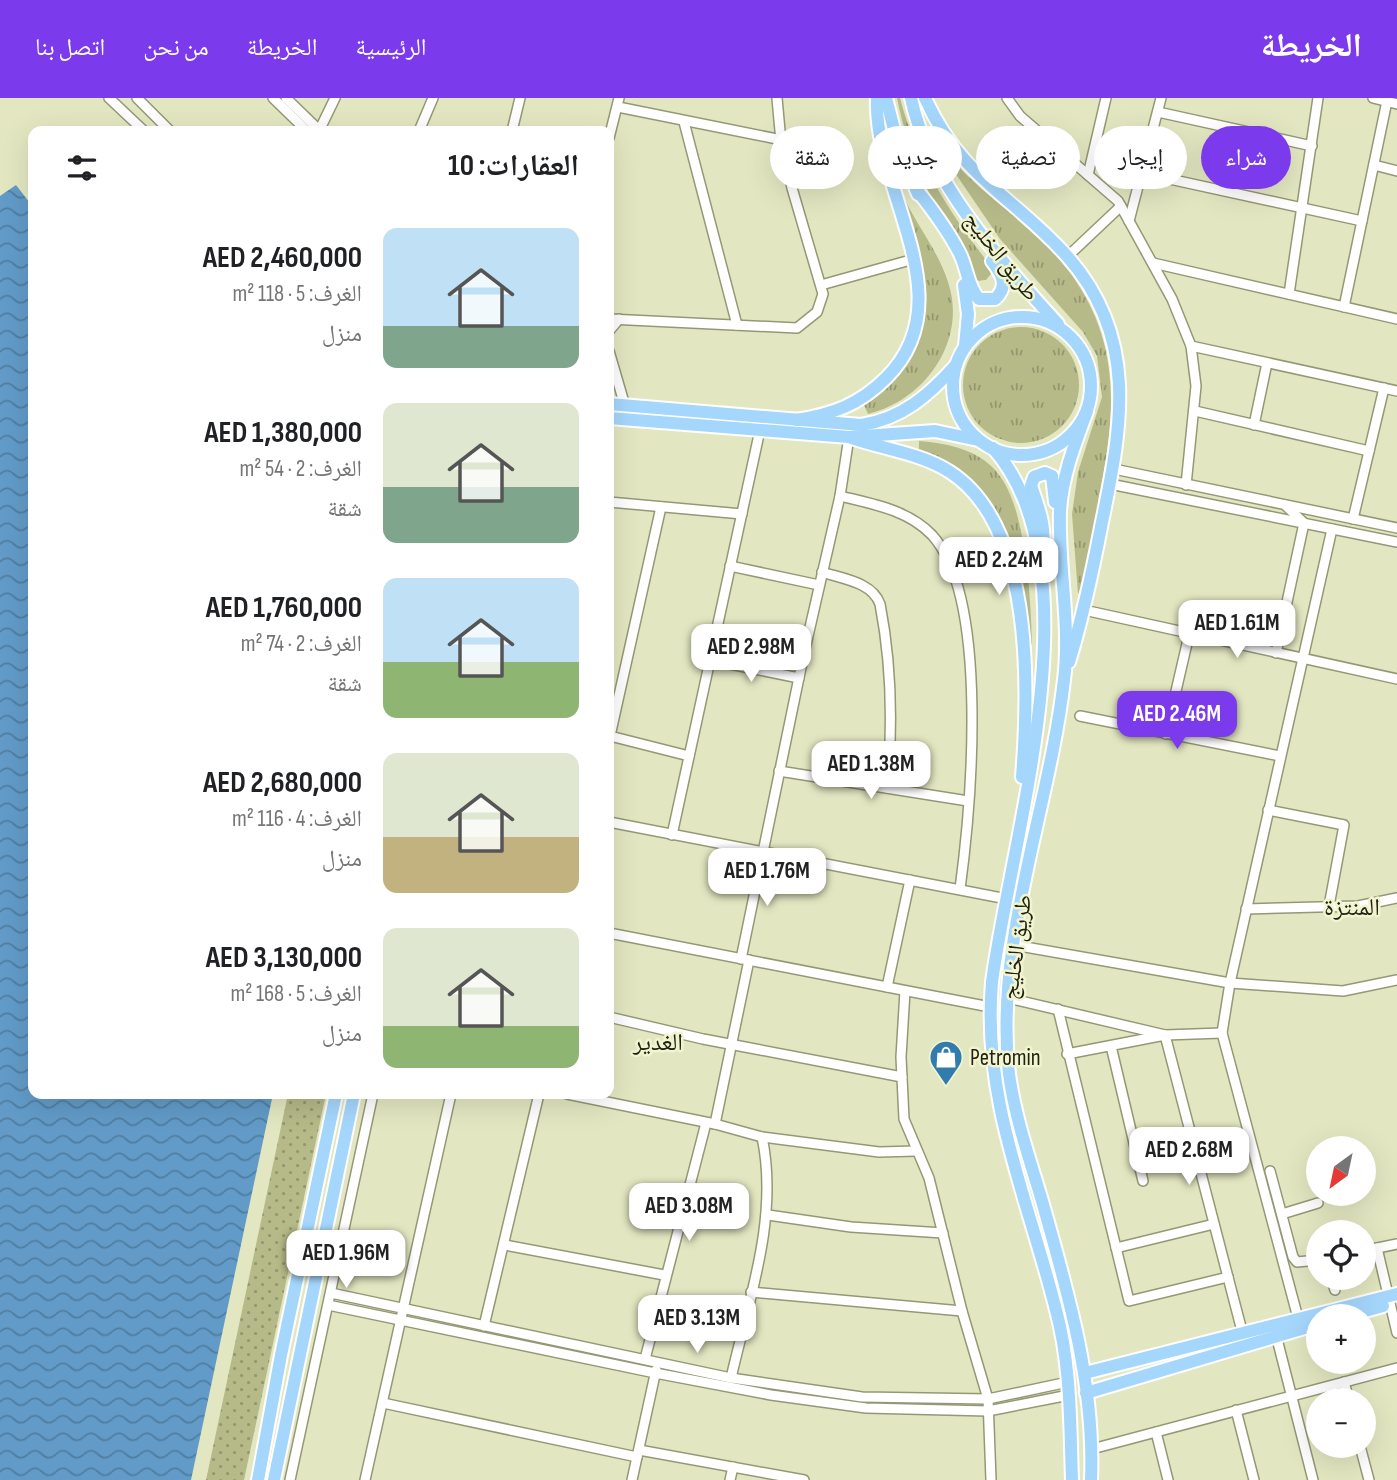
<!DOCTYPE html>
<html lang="ar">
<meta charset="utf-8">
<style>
:root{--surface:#fff;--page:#f2f2f2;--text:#202124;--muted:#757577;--accent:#7c3aed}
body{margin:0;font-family:"Sofia Sans Condensed","Noto Naskh Arabic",sans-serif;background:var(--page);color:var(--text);direction:rtl;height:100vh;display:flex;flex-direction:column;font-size:26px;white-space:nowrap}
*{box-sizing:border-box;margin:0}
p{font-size:23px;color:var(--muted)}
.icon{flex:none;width:38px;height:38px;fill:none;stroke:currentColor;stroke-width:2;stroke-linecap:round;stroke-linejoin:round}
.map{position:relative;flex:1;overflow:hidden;direction:ltr}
.sheet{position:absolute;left:28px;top:28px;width:586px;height:973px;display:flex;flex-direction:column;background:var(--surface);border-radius:14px;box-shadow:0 7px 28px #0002;direction:rtl}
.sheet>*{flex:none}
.guide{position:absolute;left:635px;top:28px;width:656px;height:63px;direction:rtl;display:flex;gap:14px}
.needle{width:46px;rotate:213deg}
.fabs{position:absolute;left:1306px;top:1038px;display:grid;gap:14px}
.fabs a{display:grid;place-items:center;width:70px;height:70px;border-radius:50%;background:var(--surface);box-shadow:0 7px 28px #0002;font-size:35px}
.price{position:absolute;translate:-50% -60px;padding:0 16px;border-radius:14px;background:#fff;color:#222;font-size:23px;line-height:46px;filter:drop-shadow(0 2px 4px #0008)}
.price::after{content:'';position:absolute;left:50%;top:42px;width:21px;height:16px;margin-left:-10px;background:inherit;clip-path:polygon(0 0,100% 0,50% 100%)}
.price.active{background:var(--accent);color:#fff}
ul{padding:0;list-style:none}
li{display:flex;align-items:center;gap:21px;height:175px;padding:0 35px}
li span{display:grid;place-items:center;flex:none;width:196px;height:140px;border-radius:14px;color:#555}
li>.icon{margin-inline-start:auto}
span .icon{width:84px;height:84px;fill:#fffc;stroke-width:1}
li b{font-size:30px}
h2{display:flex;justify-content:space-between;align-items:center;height:84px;padding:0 35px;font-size:30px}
.pill{padding:0 24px;border-radius:32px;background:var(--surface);box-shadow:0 7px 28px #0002;font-size:24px;line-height:63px}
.pill.active{background:var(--accent);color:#fff}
header{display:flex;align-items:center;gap:42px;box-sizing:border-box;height:98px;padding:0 35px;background:var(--accent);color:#fff}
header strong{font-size:33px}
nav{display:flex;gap:38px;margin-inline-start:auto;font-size:24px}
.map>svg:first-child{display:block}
</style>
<header>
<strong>الخريطة</strong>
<nav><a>الرئيسية</a><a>الخريطة</a><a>من نحن</a><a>اتصل بنا</a></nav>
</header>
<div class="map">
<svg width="1397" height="1382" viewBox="0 0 1397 1382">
<defs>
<pattern id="grass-tufts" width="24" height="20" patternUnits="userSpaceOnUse" patternTransform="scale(1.75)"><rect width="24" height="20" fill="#b6b988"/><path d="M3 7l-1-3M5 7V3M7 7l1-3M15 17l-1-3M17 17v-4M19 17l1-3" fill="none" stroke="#94966e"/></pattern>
<pattern id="park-dots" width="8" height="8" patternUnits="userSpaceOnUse" patternTransform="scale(1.75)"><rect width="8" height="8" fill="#b6b988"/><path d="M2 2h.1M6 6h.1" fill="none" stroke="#94966e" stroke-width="1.8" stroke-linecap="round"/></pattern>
<pattern id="water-waves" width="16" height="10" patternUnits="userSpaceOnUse" patternTransform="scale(1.75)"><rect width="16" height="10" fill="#629bc8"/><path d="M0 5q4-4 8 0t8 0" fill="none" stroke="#507ea1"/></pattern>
</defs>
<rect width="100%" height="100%" fill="#e3e7c1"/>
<g fill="url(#grass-tufts)">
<path d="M897,0H900C917,66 952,119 994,172L986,182L974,183C943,123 910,67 897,0Z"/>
<path d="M952,61C977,91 1010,112 1038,139C1119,216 1121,296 1099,398C1096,416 1086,485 1078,496L1072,416L1078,374L1102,299L1097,258L1083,234L1000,141L949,66L948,63Z"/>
<path d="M901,93C914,124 938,152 948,184C968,243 924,303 868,316L864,307C903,283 927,233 924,187C922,156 907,124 898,94Z"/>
<circle cx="1021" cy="287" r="58"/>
<path d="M919,343C991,349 1011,376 1023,444C1029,478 1031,512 1032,546L1028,547C1012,474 1006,374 919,352Z"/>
</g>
<polygon fill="url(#park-dots)" points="288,996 326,996 244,1382 206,1382"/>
<polygon fill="url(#water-waves)" points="16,87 33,109 33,996 273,996 191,1382 0,1382 0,98"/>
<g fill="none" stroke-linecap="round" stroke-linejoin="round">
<defs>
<g id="minor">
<polyline points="109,0 144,33"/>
<polyline points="137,0 170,33"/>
<polyline points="273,0 307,33"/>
<polyline points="286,0 320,33"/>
<polyline points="1007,0 1020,18 1118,103 1172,201 1191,248 1196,288 1186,387"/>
<polyline points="1373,0 1397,6"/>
<polyline points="618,9 782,42"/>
<polyline points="1158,14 1312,48"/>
<polyline points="684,24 737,227"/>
<polyline points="319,33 335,0"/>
<polyline points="419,33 433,0"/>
<polyline points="512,33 520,0"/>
<polyline points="609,40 619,0"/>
<polyline points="1374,67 1397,73"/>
<polyline points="1142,75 1362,123"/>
<polyline points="1088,77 1106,0"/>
<polyline points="1129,123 1161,0"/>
<polyline points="1068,158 1121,108"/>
<polyline points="1153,165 1397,221"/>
<polyline points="821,187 914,161"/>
<polyline points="1289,196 1318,0"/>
<polyline points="1344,209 1387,3"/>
<polyline points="609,221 797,230 817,214 823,196 792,90 780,33 777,0"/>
<polyline points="609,233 619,221"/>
<polyline points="1191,248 1397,293"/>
<polyline points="609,253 625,308"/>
<polyline points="1195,313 1369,353"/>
<polyline points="1254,327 1267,265"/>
<polyline points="1114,371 1397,430"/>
<polyline points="1110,386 1397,444"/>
<path d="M840,398C873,406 908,412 932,437C990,501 971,709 960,791"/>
<polyline points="609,404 742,416"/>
<polyline points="661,409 610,638 689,658"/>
<polyline points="1353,421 1384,290"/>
<polyline points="730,468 819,487"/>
<path d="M822,474C843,481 872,484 880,506C892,568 893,627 887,690"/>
<polyline points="1084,512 1397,581"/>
<polyline points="1276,555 1304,425 1285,407"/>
<polyline points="710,562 799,580"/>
<polyline points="1080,618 1280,658"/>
<polyline points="1166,636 1189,537"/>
<polyline points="779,673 968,703"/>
<polyline points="1268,712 1344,727 1329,808"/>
<polyline points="609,724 1007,801"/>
<polyline points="672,737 760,332"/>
<polyline points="1246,811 1358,808 1397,800"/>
<polyline points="609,835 990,909"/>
<polyline points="1014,847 1230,885 1343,893 1397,882"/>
<polyline points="741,861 803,560 840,398 849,339"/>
<polyline points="887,889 910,782"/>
<polyline points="905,893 901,959 904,1021 929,1080 962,1213 988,1301 991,1382"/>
<polyline points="1008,900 1165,937 1222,935"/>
<polyline points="1058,911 1129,1203 1228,1179"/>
<polyline points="609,919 703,941 902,979"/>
<polyline points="1111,948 1143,1083"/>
<polyline points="1067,956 1165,937 1242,1233"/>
<polyline points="567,996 715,1026 762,1039 879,1054 916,1053"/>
<polyline points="715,1026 749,862"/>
<polyline points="1270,1073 1293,1159 1297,1164 1318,1162"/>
<polyline points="1282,1116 1318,1105"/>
<polyline points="768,1117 851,1129 943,1135"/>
<polyline points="505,1147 664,1177"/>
<polyline points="1116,1150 1214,1126"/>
<polyline points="1377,1150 1397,1235"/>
<polyline points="1363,1153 1397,1146"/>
<polyline points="1331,1180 1335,1192"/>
<polyline points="751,1194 962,1213"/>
<polyline points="331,1195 731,1280 862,1299 988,1301 1068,1284"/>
<polyline points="328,1207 655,1275 771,1297 866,1310 988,1313 1069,1297"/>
<polyline points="1298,1220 1222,935 1230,885 1332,431"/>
<polyline points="484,1228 539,996"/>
<polyline points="1276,1237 1313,1382"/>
<polyline points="645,1261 706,1025"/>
<path d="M731,1280C749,1201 779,1119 762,1039"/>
<polyline points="1344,1284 1349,1302"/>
<polyline points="383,1305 637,1359"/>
<polyline points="1236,1312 1254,1382"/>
<polyline points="1156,1334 1168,1382"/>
<polyline points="1360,1348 1369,1382"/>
<polyline points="1092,1351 1397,1270"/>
<polyline points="639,1352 804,1382"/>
<polyline points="290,1382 373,996"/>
<polyline points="365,1382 451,996"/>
<polyline points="632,1382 656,1272"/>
<polyline points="730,1382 733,1369"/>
</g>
<g id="major">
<polyline points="886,0 897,43 918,96"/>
<path d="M911,0C928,83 1002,165 1058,226"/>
<path d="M925,0C961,80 1012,97 1066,157C1139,238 1122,328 1102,424C1093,471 1083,518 1069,564"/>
<path d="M916,91C932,111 948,132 960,156C967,170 968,190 979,201H995C1009,188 1002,176 992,163"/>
<polyline points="964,187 968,216 965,248"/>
<circle cx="1022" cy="288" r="69"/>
<path d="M609,306L861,327C902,321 929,297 956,267"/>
<path d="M1087,313C1075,346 1062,378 1060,413C1058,469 1071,526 1064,582C1049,713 994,844 1009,976C1015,1020 1030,1062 1042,1103C1068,1195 1095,1286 1091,1382"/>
<polyline points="609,320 849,339 935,333 978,342"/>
<path d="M796,322C833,316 859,307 886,280C966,201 873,92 877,0"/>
<path d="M849,339C882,351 921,355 950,374C1034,428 1029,592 1022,679"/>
<path d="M993,350C1099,470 1011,740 992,884C982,1002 1028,1100 1056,1212C1071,1267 1070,1325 1072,1382"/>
<path d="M1041,462C1048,435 1040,413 1031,388L1034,379L1045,375L1052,378L1055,404"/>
<polyline points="1347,1218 1383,1208"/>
<polyline points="1085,1275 1397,1196"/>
<polyline points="1086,1295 1318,1226"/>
<polyline points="258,1382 281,1257 336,996"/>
<polyline points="274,1382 354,996"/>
</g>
</defs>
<use href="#minor" stroke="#959875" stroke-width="12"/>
<use href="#major" stroke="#fff" stroke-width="16"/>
<use href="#minor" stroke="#fff" stroke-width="9"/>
<use href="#major" stroke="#a5d7fd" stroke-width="12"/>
</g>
<defs>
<symbol id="shop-pin" viewBox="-11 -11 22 30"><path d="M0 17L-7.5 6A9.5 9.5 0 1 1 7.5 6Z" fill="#317baf" stroke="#f1f4ce"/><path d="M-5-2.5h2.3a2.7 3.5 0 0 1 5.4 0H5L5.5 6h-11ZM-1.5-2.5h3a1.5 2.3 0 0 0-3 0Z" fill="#fff"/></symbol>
</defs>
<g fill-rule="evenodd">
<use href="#shop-pin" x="927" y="940" width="38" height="52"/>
</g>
<g text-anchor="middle" stroke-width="5" stroke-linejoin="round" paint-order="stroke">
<g font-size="23" fill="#212214" stroke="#f1f4ce">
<text transform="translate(1002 158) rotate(52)" y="8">طريق الخليج</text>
<text transform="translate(1016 849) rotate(-82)" y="8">طريق الخليج</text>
</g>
<g font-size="23" fill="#212214" stroke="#f1f4ce" text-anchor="start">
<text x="970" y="967">Petromin</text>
</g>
<g font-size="24" fill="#212214" stroke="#f1f4ce">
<text x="1352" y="817">المنتزة</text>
<text x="658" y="952">الغدير</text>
</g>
</g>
</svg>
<div class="fabs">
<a><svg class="needle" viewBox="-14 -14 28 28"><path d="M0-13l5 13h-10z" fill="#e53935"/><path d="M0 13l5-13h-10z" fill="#757577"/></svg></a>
<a><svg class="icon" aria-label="locate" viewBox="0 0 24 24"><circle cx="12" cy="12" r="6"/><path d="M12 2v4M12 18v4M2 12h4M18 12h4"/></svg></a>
<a>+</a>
<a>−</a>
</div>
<b class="price" style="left:999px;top:499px">AED 2.24M</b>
<b class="price" style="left:1237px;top:562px">AED 1.61M</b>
<b class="price" style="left:751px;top:586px">AED 2.98M</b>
<b class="price active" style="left:1177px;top:653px">AED 2.46M</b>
<b class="price" style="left:871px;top:703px">AED 1.38M</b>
<b class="price" style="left:767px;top:810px">AED 1.76M</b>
<b class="price" style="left:1189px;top:1089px">AED 2.68M</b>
<b class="price" style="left:689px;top:1145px">AED 3.08M</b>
<b class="price" style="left:346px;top:1192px">AED 1.96M</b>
<b class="price" style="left:697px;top:1257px">AED 3.13M</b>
<div class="guide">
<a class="pill active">شراء</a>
<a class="pill">إيجار</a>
<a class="pill">تصفية</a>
<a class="pill">جديد</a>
<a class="pill">شقة</a>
</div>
<section class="sheet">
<h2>العقارات: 10<svg class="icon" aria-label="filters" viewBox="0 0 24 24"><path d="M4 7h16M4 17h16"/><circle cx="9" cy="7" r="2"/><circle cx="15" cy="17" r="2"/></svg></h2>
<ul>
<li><span style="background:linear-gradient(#bfe0f5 70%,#7fa58c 0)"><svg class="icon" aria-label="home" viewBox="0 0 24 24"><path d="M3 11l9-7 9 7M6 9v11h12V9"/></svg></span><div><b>AED 2,460,000</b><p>الغرف: 5 · 118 m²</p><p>منزل</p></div></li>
<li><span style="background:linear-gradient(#dfe7d0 60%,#7fa58c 0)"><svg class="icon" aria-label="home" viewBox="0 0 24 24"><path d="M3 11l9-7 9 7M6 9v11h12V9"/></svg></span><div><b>AED 1,380,000</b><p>الغرف: 2 · 54 m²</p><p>شقة</p></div></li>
<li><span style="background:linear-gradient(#bfe0f5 60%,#8fb573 0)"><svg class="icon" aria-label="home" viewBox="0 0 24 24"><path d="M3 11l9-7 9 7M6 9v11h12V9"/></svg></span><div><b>AED 1,760,000</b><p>الغرف: 2 · 74 m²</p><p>شقة</p></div></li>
<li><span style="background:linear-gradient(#dfe7d0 60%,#c2b280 0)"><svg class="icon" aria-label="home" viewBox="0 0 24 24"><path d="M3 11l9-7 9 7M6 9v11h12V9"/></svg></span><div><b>AED 2,680,000</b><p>الغرف: 4 · 116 m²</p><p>منزل</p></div></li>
<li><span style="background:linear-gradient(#dfe7d0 70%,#8fb573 0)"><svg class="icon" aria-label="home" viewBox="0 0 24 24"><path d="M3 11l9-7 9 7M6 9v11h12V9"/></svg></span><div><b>AED 3,130,000</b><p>الغرف: 5 · 168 m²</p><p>منزل</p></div></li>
</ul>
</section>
</div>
